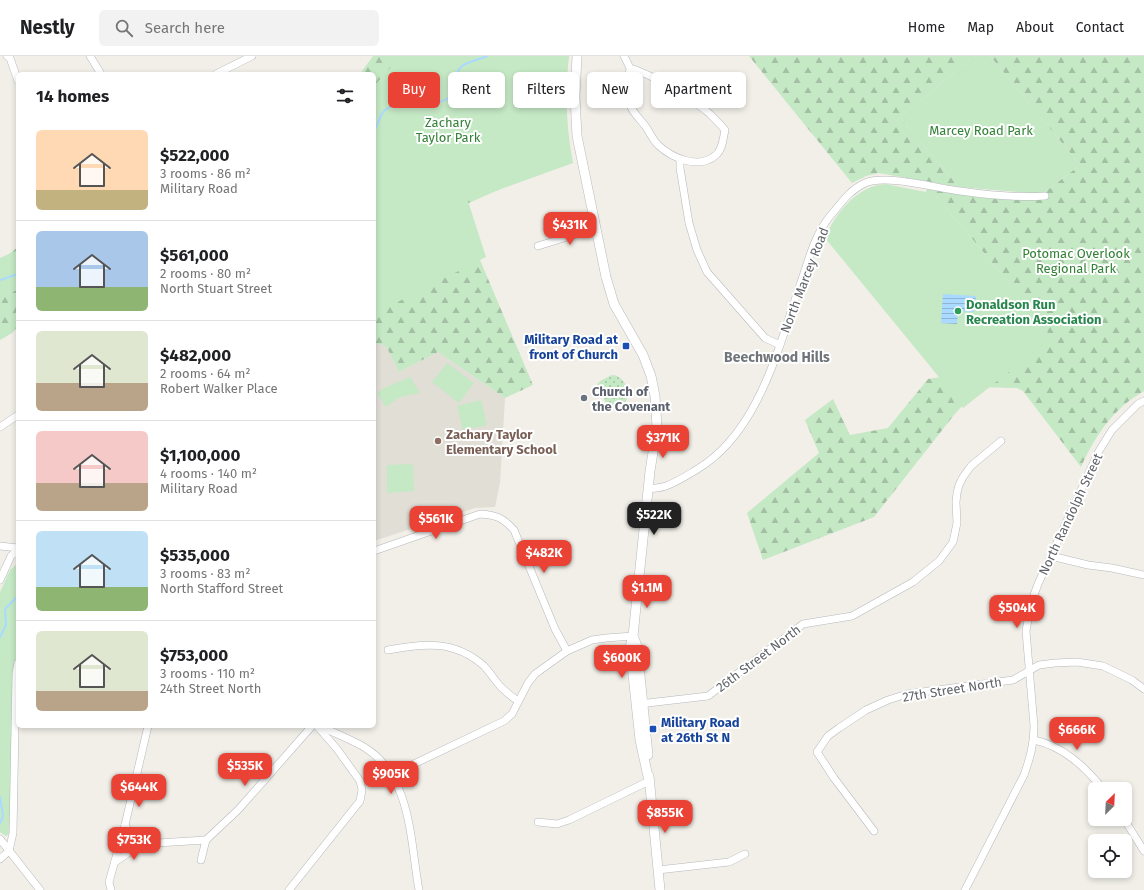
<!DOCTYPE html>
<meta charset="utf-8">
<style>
:root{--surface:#fff;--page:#f2f2f2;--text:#202124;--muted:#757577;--line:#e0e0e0;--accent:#ea4335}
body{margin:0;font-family:"Fira Sans",sans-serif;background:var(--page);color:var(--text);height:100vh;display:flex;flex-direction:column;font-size:15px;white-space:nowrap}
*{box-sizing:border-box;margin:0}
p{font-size:13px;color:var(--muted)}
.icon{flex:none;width:22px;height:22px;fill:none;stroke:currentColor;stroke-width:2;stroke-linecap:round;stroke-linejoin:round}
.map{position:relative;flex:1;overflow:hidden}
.drawer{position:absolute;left:16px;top:16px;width:360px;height:656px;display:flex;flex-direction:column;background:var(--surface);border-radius:6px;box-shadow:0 2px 6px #0003}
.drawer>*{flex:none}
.hud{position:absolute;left:388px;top:16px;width:380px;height:36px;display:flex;gap:8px}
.needle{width:26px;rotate:24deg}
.fabs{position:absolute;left:1088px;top:726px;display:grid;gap:8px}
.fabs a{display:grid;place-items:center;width:44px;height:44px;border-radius:6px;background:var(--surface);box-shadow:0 2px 6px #0003;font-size:20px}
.price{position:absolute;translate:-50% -34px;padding:0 9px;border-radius:8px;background:var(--accent);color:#fff;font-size:13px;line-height:26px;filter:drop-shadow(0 1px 2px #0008)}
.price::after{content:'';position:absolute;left:50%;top:24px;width:12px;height:9px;margin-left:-6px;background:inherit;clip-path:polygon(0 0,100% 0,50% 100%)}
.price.on{background:#222;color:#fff}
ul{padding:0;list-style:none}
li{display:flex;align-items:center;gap:12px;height:100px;padding:0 20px}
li+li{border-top:1px solid var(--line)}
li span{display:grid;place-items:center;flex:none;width:112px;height:80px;border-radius:6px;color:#555}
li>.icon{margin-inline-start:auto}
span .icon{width:48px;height:48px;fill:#fffc;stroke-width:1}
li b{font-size:17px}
h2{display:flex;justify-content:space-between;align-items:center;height:48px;padding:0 20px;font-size:17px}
.chip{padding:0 14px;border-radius:6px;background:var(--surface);box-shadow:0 2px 6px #0003;font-size:14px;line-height:36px}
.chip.on{background:var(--accent);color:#fff}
header{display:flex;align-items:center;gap:24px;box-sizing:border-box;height:56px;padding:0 20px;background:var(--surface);border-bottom:1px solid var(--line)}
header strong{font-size:19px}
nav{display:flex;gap:22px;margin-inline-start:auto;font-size:14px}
.search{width:280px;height:36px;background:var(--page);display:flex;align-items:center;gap:10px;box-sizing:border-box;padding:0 14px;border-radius:6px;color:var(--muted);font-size:15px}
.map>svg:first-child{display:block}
</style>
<header>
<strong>Nestly</strong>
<div class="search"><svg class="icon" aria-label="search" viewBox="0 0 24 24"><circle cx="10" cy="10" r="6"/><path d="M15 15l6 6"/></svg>Search here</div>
<nav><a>Home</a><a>Map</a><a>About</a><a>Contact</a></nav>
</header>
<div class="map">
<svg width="1144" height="834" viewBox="0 0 1144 834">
<defs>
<pattern id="grass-dots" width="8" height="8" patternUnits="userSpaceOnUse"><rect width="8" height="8" fill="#c5e8c5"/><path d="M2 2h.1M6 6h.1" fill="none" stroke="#a3c0a4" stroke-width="1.8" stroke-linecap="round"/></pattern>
<pattern id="forest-firs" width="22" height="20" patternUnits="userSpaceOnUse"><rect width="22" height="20" fill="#c5e8c5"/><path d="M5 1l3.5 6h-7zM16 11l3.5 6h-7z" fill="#a3c0a4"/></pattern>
<pattern id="water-rules" width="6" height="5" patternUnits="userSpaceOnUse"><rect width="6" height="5" fill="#aadaff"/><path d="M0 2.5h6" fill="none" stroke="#8eb4d2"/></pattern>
</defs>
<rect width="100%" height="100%" fill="#f1efe8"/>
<polygon fill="#e1ded6" points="374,287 386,290 399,316 438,296 505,342 500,427 495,451 475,452 374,485"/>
<path fill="url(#grass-dots)" d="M612,319C627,319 635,345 619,351C615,352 611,352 608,349C603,344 601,335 597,329L600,325Z"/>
<g fill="url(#forest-firs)">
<polygon points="373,0 566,0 558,107 458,152 533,329 505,342 438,296 399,316 386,290 374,287 374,18 360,18"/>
<polygon points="749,0 975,0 900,61 959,131 879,117 866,120 852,127"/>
<path d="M990,0H1144V335C1113,353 1096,378 1081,411L1023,335L1017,332L979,331L954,359L874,461L763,504L747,457L819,397L805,364L833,343L850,379L888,372L928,323L953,319L1010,228L931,134L1044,144L1042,138L1080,109Z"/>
<polygon points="18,191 18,270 12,277 0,284 0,205"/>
</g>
<g fill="#c5e8c5">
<path d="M401,0H569C565,37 566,71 573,107L468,145L486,201L374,258V30Z"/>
<polygon points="975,0 990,0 1080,109 1042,138 959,131 900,61"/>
<path d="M885,128L926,136L927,133L931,134L1010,228L1052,282L963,352L943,326L825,182C833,163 848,142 867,133C872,130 879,129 885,128Z"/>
<polygon points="18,194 18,234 0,240 0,202"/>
<polygon points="447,307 474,327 459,347 432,326"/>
<polygon points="410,321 420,337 400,341 386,351 377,337 384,332"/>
<polygon points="481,344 487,369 463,374 457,350"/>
<polygon points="413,408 414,435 387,437 387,409"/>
<polygon points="18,507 18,597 14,608 13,618 10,777 6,780 0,776 0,536 10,514"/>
</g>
<polygon fill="url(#water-rules)" points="943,238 976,240 974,256 958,255 957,268 941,267"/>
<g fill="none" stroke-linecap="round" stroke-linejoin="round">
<g stroke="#aadaff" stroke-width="2">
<path d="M374,74C379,69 379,60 384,55C400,39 433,52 447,43C459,36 452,19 461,11C466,6 481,3 487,0"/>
<polyline points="0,224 18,218"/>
<polyline points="0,581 6,569 5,553 18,540"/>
<polyline points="0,741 3,760 0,767"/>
</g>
<defs>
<g id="street">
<polyline points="7,0 10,2 18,25"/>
<polyline points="90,0 101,18"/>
<path d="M624,0L630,12C651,18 693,43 710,58C715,63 720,68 725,74C723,82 723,93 716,99C699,114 672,102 658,89C653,84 650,77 646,71C641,64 633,57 630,49C624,38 629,24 630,12"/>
<polyline points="216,18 252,0"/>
<polyline points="680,104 680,112 689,167 697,194 707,216 765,282 780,289"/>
<polyline points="538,190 596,172"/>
<polyline points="0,371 18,359"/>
<path d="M648,433C654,432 661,432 666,430C677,426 686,420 696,414C758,378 778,293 800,229C807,209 813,185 825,167C828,162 832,158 836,153C844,143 852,133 865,127C886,118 936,132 960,135C988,139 1017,142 1045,140"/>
<polyline points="0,490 18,492"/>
<path d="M374,495L480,458C497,459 503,462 514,474L555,573L567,595"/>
<polyline points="1051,500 1088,509 1112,512 1144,519"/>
<polyline points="0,524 11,500 18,494"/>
<path d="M388,594C424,587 455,584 484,610C490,616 495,625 501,631C506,636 512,641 518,645"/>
<polyline points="639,648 708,640 803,568 852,560 913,526 939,505 953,486 957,467 956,446 957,437 959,429 963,421 971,410 1001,385"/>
<path d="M320,670C334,677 350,683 364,691C412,720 410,785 419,834"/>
<path d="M1034,684C1063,690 1085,711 1103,733"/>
<polyline points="391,718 399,715 504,665 512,658 528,627 535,618 567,595 592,584 606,582 633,580"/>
<polyline points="1124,763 1144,795"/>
<polyline points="538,766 557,768 569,764 649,725"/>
<polyline points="125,769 131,780 141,788"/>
<polyline points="874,775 834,722 817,696 828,680 839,672 866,654 888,644 907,638 1013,624 1039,609 1055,607 1077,606 1103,610 1132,624 1144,633"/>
<polyline points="0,783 40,834"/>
<polyline points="0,803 9,795 13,777 16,618 18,607"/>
<polyline points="201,804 206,784 238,754 312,670"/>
<polyline points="115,806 141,788 206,784"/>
<polyline points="658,814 729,806 745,798"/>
<polyline points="111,834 109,826 125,769 148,670"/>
<polyline points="289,834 360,745 362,734 360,725 337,693 317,670"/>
<path d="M965,834L1024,719C1030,702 1034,688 1034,670L1026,575L1031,547L1038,528L1099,395L1112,374L1138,348L1144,345"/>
</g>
<g id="secondary">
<polyline points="577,0 575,41 577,80 606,221 614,248 643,299 651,320 655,340 657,371 650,415 633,580 630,591 640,684 649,725"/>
<polyline points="633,580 637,590 648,699"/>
<polyline points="649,720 660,834"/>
</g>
</defs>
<use href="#street" stroke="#b5b8bc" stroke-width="8"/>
<use href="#secondary" stroke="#b6babf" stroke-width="10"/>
<use href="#street" stroke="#fff" stroke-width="7"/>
<use href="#secondary" stroke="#fff" stroke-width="9"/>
</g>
<circle fill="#2e9e5b" stroke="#fff" stroke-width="1.5" cx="958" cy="255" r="4"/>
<g fill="#1a4fb4" stroke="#fff" stroke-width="1.5">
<rect x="622" y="286" width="8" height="8" rx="2"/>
<rect x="649" y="669" width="8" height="8" rx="2"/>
</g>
<circle fill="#6b7280" stroke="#fff" stroke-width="1.5" cx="584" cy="342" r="4"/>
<circle fill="#8d6e63" stroke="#fff" stroke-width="1.5" cx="438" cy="385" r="4"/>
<g text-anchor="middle" stroke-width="4" stroke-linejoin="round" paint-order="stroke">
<g font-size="13" fill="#348238" stroke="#fff">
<text x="448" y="71">Zachary<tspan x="448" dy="15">Taylor Park</tspan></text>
<text x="981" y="79">Marcey Road Park</text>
<text x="1076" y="202">Potomac Overlook<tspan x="1076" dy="15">Regional Park</tspan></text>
</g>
<g font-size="13" fill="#5f6368" stroke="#fff">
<text transform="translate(804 224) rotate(-69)" y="5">North Marcey Road</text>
<text transform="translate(1070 458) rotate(-65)" y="5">North Randolph Street</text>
<text transform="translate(758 602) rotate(-37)" y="5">26th Street North</text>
<text transform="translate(952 633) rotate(-9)" y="5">27th Street North</text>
</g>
<g font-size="13" font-weight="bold" fill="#27864d" stroke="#fff" text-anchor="start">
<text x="966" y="253">Donaldson Run<tspan x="966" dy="15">Recreation Association</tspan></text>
</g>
<g font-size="13" font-weight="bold" fill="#164399" stroke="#fff" text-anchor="end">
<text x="618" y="288">Military Road at<tspan x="618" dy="15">front of Church</tspan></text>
<text x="661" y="671" text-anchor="start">Military Road<tspan x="661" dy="15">at 26th St N</tspan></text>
</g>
<g font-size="13" font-weight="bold" fill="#5b616d" stroke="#fff" text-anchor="start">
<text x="592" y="340">Church of<tspan x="592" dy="15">the Covenant</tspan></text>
</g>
<g font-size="13" font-weight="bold" fill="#785e54" stroke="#fff" text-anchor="start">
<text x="446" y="383">Zachary Taylor<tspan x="446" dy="15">Elementary School</tspan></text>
</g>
<g font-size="14" font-weight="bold" fill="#70757a" stroke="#fff">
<text x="777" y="306">Beechwood Hills</text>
</g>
</g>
</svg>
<div class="fabs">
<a><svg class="needle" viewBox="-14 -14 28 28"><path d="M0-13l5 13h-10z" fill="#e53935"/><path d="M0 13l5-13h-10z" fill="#757577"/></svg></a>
<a><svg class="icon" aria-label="locate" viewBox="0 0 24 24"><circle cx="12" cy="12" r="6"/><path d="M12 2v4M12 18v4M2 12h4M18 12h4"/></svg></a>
</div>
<b class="price" style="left:570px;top:190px">$431K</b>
<b class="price" style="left:663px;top:403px">$371K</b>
<b class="price on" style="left:654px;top:480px">$522K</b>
<b class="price" style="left:436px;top:484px">$561K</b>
<b class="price" style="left:544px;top:518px">$482K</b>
<b class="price" style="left:647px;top:553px">$1.1M</b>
<b class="price" style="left:1017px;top:573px">$504K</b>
<b class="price" style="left:622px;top:623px">$600K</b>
<b class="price" style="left:1077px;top:695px">$666K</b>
<b class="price" style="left:245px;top:731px">$535K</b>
<b class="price" style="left:391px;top:739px">$905K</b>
<b class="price" style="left:139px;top:752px">$644K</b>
<b class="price" style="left:665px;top:778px">$855K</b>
<b class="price" style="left:134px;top:805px">$753K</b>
<div class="hud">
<a class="chip on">Buy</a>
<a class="chip">Rent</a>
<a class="chip">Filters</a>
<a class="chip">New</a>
<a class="chip">Apartment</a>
</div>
<section class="drawer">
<h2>14 homes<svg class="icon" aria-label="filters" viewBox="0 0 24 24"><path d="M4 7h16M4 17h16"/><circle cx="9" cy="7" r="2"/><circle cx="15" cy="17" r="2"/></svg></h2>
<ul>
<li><span style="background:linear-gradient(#ffd9b3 75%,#c2b280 0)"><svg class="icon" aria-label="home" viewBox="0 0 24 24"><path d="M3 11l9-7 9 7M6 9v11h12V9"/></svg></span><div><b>$522,000</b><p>3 rooms · 86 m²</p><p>Military Road</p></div></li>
<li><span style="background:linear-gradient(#a9c7e8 70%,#8fb573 0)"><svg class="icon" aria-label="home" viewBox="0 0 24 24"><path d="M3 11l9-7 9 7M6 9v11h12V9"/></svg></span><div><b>$561,000</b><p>2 rooms · 80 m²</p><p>North Stuart Street</p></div></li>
<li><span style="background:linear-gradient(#dfe7d0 65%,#b9a48a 0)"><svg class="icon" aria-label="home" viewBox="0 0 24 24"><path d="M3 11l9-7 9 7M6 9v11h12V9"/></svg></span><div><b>$482,000</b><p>2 rooms · 64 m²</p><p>Robert Walker Place</p></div></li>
<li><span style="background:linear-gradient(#f6c9c9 65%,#b9a48a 0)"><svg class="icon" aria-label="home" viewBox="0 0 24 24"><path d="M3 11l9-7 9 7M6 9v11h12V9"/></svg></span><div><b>$1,100,000</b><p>4 rooms · 140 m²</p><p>Military Road</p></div></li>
<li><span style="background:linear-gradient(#bfe0f5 70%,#8fb573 0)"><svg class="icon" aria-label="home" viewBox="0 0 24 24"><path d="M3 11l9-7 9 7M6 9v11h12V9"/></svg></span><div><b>$535,000</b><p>3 rooms · 83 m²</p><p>North Stafford Street</p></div></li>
<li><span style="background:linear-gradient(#dfe7d0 75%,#b9a48a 0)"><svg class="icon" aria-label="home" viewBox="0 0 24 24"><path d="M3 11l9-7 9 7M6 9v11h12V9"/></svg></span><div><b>$753,000</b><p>3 rooms · 110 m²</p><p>24th Street North</p></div></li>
</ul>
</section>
</div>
